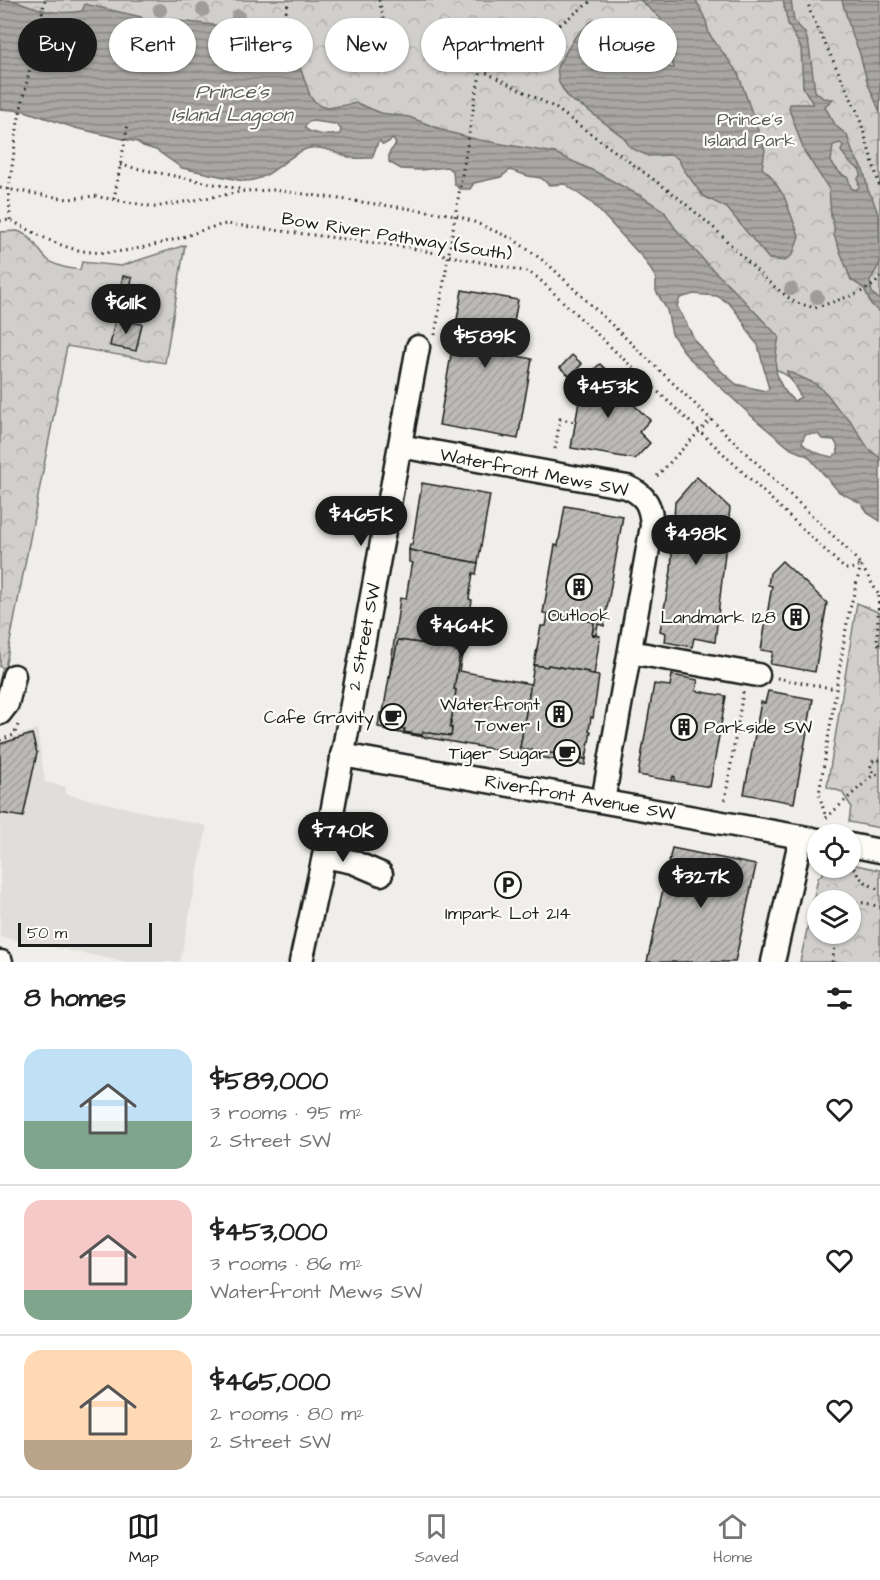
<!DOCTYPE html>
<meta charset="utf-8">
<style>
:root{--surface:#fff;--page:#f2f2f2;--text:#222;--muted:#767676;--line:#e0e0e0;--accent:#1c1c1c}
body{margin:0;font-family:"Architects Daughter",sans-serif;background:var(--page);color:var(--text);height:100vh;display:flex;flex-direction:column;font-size:22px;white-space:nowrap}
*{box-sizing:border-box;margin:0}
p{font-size:20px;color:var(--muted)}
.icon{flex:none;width:33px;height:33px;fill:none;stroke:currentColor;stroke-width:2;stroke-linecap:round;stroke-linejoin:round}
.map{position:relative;height:962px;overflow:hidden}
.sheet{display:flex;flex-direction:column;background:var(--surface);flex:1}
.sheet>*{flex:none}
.hud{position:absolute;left:18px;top:18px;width:844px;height:54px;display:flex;gap:12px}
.controls{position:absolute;left:807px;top:824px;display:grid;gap:12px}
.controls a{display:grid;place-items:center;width:54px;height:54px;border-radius:50%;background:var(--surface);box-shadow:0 2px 4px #0004;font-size:30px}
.scale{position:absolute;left:18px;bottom:15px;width:134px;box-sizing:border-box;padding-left:6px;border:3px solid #1c1c1c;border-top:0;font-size:16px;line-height:21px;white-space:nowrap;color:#1c1c1c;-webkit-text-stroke:4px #fdfcf7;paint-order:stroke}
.price{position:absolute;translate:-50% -51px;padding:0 14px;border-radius:21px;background:var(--accent);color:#fff;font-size:20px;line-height:39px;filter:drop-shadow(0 2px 3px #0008)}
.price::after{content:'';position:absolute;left:50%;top:36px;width:18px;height:14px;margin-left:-9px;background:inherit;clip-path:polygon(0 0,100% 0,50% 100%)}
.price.active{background:#222;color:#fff}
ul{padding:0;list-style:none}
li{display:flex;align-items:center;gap:18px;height:150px;padding:0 24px}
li+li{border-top:2px solid var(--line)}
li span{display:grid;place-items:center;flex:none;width:168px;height:120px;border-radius:18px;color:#555}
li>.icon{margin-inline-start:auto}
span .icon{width:72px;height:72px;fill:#fffc;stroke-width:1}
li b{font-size:26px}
h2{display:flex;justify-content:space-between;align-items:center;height:72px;padding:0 24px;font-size:26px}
.chip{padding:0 21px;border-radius:27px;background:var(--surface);box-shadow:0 2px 4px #0004;font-size:21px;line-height:54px}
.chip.active{background:var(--accent);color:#fff}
.tab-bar{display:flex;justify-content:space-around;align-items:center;height:84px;border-top:2px solid var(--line);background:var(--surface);font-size:16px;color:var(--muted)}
.tab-bar a{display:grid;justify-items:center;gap:3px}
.tab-bar .active{color:var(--accent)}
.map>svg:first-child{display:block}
</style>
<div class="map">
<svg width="880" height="962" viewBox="0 0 880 962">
<defs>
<pattern id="park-crowns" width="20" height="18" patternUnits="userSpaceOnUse" patternTransform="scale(1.5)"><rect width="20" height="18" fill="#d0cfcc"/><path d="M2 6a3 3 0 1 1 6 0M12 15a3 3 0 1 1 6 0" fill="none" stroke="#b2b1af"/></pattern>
<pattern id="water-rules" width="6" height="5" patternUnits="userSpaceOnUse" patternTransform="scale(1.5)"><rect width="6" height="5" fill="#a8a7a3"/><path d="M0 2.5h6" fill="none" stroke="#888784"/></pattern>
<pattern id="building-hatch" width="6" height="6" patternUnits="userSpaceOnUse" patternTransform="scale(1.5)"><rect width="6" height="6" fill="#bbbab6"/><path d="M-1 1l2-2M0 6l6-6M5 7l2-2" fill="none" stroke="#a09f9c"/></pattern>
</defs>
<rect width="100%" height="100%" fill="#f0eeea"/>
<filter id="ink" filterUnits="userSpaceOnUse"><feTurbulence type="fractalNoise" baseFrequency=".0167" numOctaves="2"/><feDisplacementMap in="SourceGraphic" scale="12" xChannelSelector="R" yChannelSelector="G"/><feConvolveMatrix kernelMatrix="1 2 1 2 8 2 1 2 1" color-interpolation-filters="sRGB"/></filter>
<g filter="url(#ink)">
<polygon fill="#e0deda" points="37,729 45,782 66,787 65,794 207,826 180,962 126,962 0,937 0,741"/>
<g fill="url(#park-crowns)" stroke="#767674" stroke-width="1.5" fill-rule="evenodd">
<polygon points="0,0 848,0 880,86 880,464 823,398 768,364 752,321 594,177 336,119 0,8"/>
<path d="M17,231C33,235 37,250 48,260C57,267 69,268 80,270L82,262L121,266L185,245L165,363L67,346L5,668L0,667V232Z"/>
<polygon points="857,603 880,613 880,828 849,822 851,806 842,792 827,787"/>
<path d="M851,864L880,870V962H800L818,878L829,867H850ZM818,900H850V933H818Z"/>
</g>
<g fill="url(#water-rules)" stroke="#706f6d" stroke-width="1.5" fill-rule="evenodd">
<path d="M0,0C19,0 25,5 43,10C54,13 70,13 82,11L85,4L141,17L142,20L147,22L178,21L260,30L273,34L287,44L297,59L311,98L320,106L328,108L357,103L381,113L409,117L448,132L479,140L555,153L596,172L644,198L664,211L675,228L709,266L730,286L779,337C773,364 773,382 794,401L801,397L787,373V371L816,384L827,394L839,410L850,420L868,448L880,458V521L869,514L861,503L839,492L808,456L791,449L757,421L687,356L672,334L667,310L656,291V278L644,259L593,204L565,184L549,185L541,178L528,176L510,170L501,177L474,183L470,189H459L454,183L453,172L447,167L420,170L401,169L389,162V153L396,144L393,139L385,144H382L380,141L378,142L372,158C364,158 355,159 348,157C336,152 320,145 306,149C284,157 270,182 243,181L182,168L156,150L143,146L137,142L75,128L25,111L0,109ZM313,121L335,124L341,129L340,134C330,136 313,135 305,128C306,123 308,122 313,121ZM694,294L717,296L729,303L741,318L752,338L758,345L769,389L765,391L736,384L719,369L696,342L677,306L680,298ZM818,434L822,439L834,440L837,445L838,453L832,457C821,455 809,451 802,443L805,434Z"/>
<polygon points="640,0 696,0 706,21 709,34 738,73 765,150 762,168 770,175 784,196 799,236 793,254 785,261 769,259 727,208 703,196 684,170 678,159 672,155 648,156 631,148 623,137 585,108 569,99 559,83 557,67 575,37 592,21 609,20 641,38 670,68 674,68 660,18"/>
<path d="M783,0H791L794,21L805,33L809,46L815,91L823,98L833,99L825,106L826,109L836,126L847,135L852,151L864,172L868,190L872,197L879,217L880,263L870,281L872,293L880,300V313L871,304L864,288L851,280L834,235V226L831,216L829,189L804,151L789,109L790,104H813L803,87L801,48L788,24ZM840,143L843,145L841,151L850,163L859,169L861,173L858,179L859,187L856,190L851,188L848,178L840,173L831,162L833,145Z"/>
<polygon points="842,0 880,0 880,112 868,84 859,51 851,32"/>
</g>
<g fill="url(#building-hatch)" stroke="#1c1c1c" stroke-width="1.5">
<polygon points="123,276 132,278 127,305 117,303"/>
<polygon points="462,290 518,300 508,354 532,359 518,439 439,425"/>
<polygon points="115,319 142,324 136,351 110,346"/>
<polygon points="572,355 582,364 570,376 560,368"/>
<polygon points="600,364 622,385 621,393 650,420 639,432 650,443 635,459 571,448 583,379"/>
<polygon points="697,477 730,508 715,642 694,638 692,647 665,642 666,633 660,631 671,571 675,502"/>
<polygon points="422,483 490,495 478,563 409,550 410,544 412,545"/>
<polygon points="565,506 623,516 604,626 598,624 596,635 592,635 594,622 543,613 555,545 558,546"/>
<polygon points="409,550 478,563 476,574 473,573 469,599 472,600 470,612 459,671 531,684 520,748 586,759 585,765 384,730 384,728 392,730 393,727 405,729 404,732 422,735 423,732 451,736 452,728 450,728 456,690 454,689 460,652 448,649 448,647 398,640 390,678 389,678 400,598 406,599 411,567 412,567 413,563 409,562"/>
<polygon points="782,561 827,603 815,672 770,664 773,652 761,650 772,586 768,585 770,573"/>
<polygon points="548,614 594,622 592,635 600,636 594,675 588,674 588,672 548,665 547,667 534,665 541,626 546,626"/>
<polygon points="398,640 448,647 448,649 460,652 454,689 456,690 450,728 452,728 451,736 423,732 422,735 404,732 405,729 393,727 392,730 378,727 380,713 383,713 389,678 390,678"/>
<polygon points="534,665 547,667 548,665 588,672 588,674 599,676 593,718 591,717 589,731 591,731 586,759 520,748"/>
<polygon points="672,675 698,680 696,691 726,696 710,787 674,781 675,777 673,776 672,781 638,775 654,684 670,686"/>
<polygon points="768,691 813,699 794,803 744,794 761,702 765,703"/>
<polygon points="32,734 37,753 23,817 0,813 0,744"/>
<polygon points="672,848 756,865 735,962 647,962"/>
</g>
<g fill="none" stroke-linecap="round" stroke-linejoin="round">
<defs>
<g id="minor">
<path d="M400,446L627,487C646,495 651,506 652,526L603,801"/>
<polyline points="630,652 758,675"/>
<polyline points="0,713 7,704 14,676"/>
<polyline points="342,755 818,840"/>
<polyline points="850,845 880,851"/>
<polyline points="324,856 353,862 381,874"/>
<polyline points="0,962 1,962"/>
<polyline points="301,962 324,856 418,347"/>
<polyline points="773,962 801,837"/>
</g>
</defs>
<use href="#minor" stroke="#1c1c1c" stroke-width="27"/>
<g stroke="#1c1c1c" stroke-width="3" stroke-dasharray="1.5 4.5" stroke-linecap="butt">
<polyline points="379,0 385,26"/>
<polyline points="807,0 811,14 858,113 880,187"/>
<polyline points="286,12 289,0"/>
<polyline points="481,70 554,107 675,195 715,229 766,280 794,302 815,308 859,293 875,284 880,277"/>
<polyline points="120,165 244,190"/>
<polyline points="0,188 68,199 94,196 155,207 246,191 275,190 455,215 474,222 513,239 548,264 847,549 861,565 880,597"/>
<polyline points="114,199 128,124"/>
<polyline points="10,220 9,189 18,122 45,0"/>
<path d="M0,221L10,220C28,229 46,240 64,246C100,259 134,250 169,241C189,236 207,227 227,224L406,247L529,272L538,278L845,569H851L861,565"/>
<polyline points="435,335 475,99 481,70 547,34 590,2 591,0"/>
<polyline points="555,449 560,419 576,422"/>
<polyline points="657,476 711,419"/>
<polyline points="861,565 848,617 819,794 826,818 874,774"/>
<polyline points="879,596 877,641 880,647"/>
<polyline points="777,678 836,689"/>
<polyline points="0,740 14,735 18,725"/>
<polyline points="880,760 873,761 870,768 874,774 880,775"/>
<polyline points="725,800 743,692"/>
<path d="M854,868C858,879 869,885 880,890"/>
<polyline points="850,902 866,903 880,907"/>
<polyline points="832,962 838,933"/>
</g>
<use href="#minor" stroke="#fdfcf7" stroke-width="22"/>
</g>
<g fill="#9e9d9b">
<circle cx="160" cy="10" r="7"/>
<circle cx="203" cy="10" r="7"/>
<circle cx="238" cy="16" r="7"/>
<circle cx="281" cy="23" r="7"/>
<circle cx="791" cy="289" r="7"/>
<circle cx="817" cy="297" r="7"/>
</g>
</g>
<defs>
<symbol id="building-ring" viewBox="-11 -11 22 22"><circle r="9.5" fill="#fdfcf7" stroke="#1c1c1c" stroke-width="1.5"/><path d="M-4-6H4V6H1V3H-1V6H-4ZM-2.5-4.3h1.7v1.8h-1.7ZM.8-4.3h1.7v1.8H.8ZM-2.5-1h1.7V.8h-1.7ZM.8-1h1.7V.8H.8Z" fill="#1c1c1c"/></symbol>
<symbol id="cafe-ring" viewBox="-11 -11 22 22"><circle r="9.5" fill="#fdfcf7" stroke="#1c1c1c" stroke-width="1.5"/><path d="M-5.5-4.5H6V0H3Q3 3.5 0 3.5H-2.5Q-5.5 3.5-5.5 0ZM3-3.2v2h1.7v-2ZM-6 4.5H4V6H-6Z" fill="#1c1c1c"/></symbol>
<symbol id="parking-ring" viewBox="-11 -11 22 22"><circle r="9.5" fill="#fdfcf7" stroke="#1c1c1c" stroke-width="1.5"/><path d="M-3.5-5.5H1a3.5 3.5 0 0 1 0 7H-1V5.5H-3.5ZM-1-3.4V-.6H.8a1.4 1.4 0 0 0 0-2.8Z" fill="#1c1c1c"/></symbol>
</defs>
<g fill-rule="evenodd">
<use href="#building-ring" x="564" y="572" width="30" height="30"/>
<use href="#building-ring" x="781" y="602" width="30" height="30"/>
<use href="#building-ring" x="544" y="699" width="30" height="30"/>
<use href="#cafe-ring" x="378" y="702" width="30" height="30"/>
<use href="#building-ring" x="669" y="712" width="30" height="30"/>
<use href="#cafe-ring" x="552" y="738" width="30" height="30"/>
<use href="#parking-ring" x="493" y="870" width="30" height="30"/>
</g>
<g text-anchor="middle" stroke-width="4.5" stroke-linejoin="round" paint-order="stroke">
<g font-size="18" fill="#5b5b5a" stroke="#fdfcf7">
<text x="750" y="125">Prince's<tspan x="750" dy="21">Island Park</tspan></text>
</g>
<g font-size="18" fill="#1c1c1c" stroke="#fdfcf7">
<text transform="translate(397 236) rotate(9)" y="6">Bow River Pathway (South)</text>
<text transform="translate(534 472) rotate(11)" y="6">Waterfront Mews SW</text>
<text transform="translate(364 637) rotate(-79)" y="6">2 Street SW</text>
<text transform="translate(580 797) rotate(10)" y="6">Riverfront Avenue SW</text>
</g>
<g font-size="18" fill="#1c1c1c" stroke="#fdfcf7" text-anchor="end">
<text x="579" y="621" text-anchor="middle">Outlook</text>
<text x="776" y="623">Landmark 128</text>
<text x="540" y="710">Waterfront<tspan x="540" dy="21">Tower I</tspan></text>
<text x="374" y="723">Cafe Gravity</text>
<text x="704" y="733" text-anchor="start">Parkside SW</text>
<text x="548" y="759">Tiger Sugar</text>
<text x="508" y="919" text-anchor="middle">Impark Lot 214</text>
</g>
<g font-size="20" font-style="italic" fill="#5b5b59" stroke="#fdfcf7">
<text x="232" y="98">Prince's<tspan x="232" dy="23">Island Lagoon</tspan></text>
</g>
</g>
</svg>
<div class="controls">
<a><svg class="icon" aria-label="locate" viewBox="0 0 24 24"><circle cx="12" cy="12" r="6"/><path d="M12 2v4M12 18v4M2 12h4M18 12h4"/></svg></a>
<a><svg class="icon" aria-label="layers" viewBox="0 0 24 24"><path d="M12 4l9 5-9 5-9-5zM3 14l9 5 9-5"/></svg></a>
</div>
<div class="scale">50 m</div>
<b class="price" style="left:126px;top:335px">$611K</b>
<b class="price active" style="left:485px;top:369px">$589K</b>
<b class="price" style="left:608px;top:419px">$453K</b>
<b class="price" style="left:361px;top:547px">$465K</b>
<b class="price" style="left:696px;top:566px">$498K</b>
<b class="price" style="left:462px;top:658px">$464K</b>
<b class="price" style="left:343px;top:863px">$740K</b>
<b class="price" style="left:701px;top:909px">$327K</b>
<div class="hud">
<a class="chip active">Buy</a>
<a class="chip">Rent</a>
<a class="chip">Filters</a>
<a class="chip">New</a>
<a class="chip">Apartment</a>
<a class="chip">House</a>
</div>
</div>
<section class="sheet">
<h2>8 homes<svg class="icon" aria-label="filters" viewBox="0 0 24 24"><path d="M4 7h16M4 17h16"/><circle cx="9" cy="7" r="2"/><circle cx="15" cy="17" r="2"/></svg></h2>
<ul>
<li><span style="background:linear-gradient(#bfe0f5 60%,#7fa58c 0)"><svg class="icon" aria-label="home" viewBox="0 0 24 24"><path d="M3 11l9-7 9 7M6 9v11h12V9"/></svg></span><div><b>$589,000</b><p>3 rooms · 95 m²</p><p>2 Street SW</p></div><svg class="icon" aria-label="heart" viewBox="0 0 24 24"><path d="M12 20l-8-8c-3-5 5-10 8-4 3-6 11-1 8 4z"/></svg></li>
<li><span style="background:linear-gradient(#f6c9c9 75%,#7fa58c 0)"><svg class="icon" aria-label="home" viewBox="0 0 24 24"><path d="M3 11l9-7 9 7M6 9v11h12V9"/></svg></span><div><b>$453,000</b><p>3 rooms · 86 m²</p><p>Waterfront Mews SW</p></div><svg class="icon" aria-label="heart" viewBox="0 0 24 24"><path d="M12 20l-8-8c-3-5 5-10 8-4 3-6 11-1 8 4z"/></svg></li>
<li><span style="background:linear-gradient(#ffd9b3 75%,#b9a48a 0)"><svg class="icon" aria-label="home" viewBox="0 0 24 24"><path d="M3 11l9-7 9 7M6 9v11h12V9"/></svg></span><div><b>$465,000</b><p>2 rooms · 80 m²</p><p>2 Street SW</p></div><svg class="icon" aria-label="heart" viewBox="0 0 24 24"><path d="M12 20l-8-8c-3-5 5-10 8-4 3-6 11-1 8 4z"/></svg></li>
</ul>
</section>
<nav class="tab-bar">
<a class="active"><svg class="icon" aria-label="map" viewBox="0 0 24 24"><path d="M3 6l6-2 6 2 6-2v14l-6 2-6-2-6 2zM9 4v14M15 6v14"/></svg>Map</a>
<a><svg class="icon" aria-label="saved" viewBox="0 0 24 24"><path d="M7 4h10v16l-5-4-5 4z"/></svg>Saved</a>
<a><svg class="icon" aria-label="home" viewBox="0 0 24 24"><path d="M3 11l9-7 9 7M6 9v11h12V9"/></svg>Home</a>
</nav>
